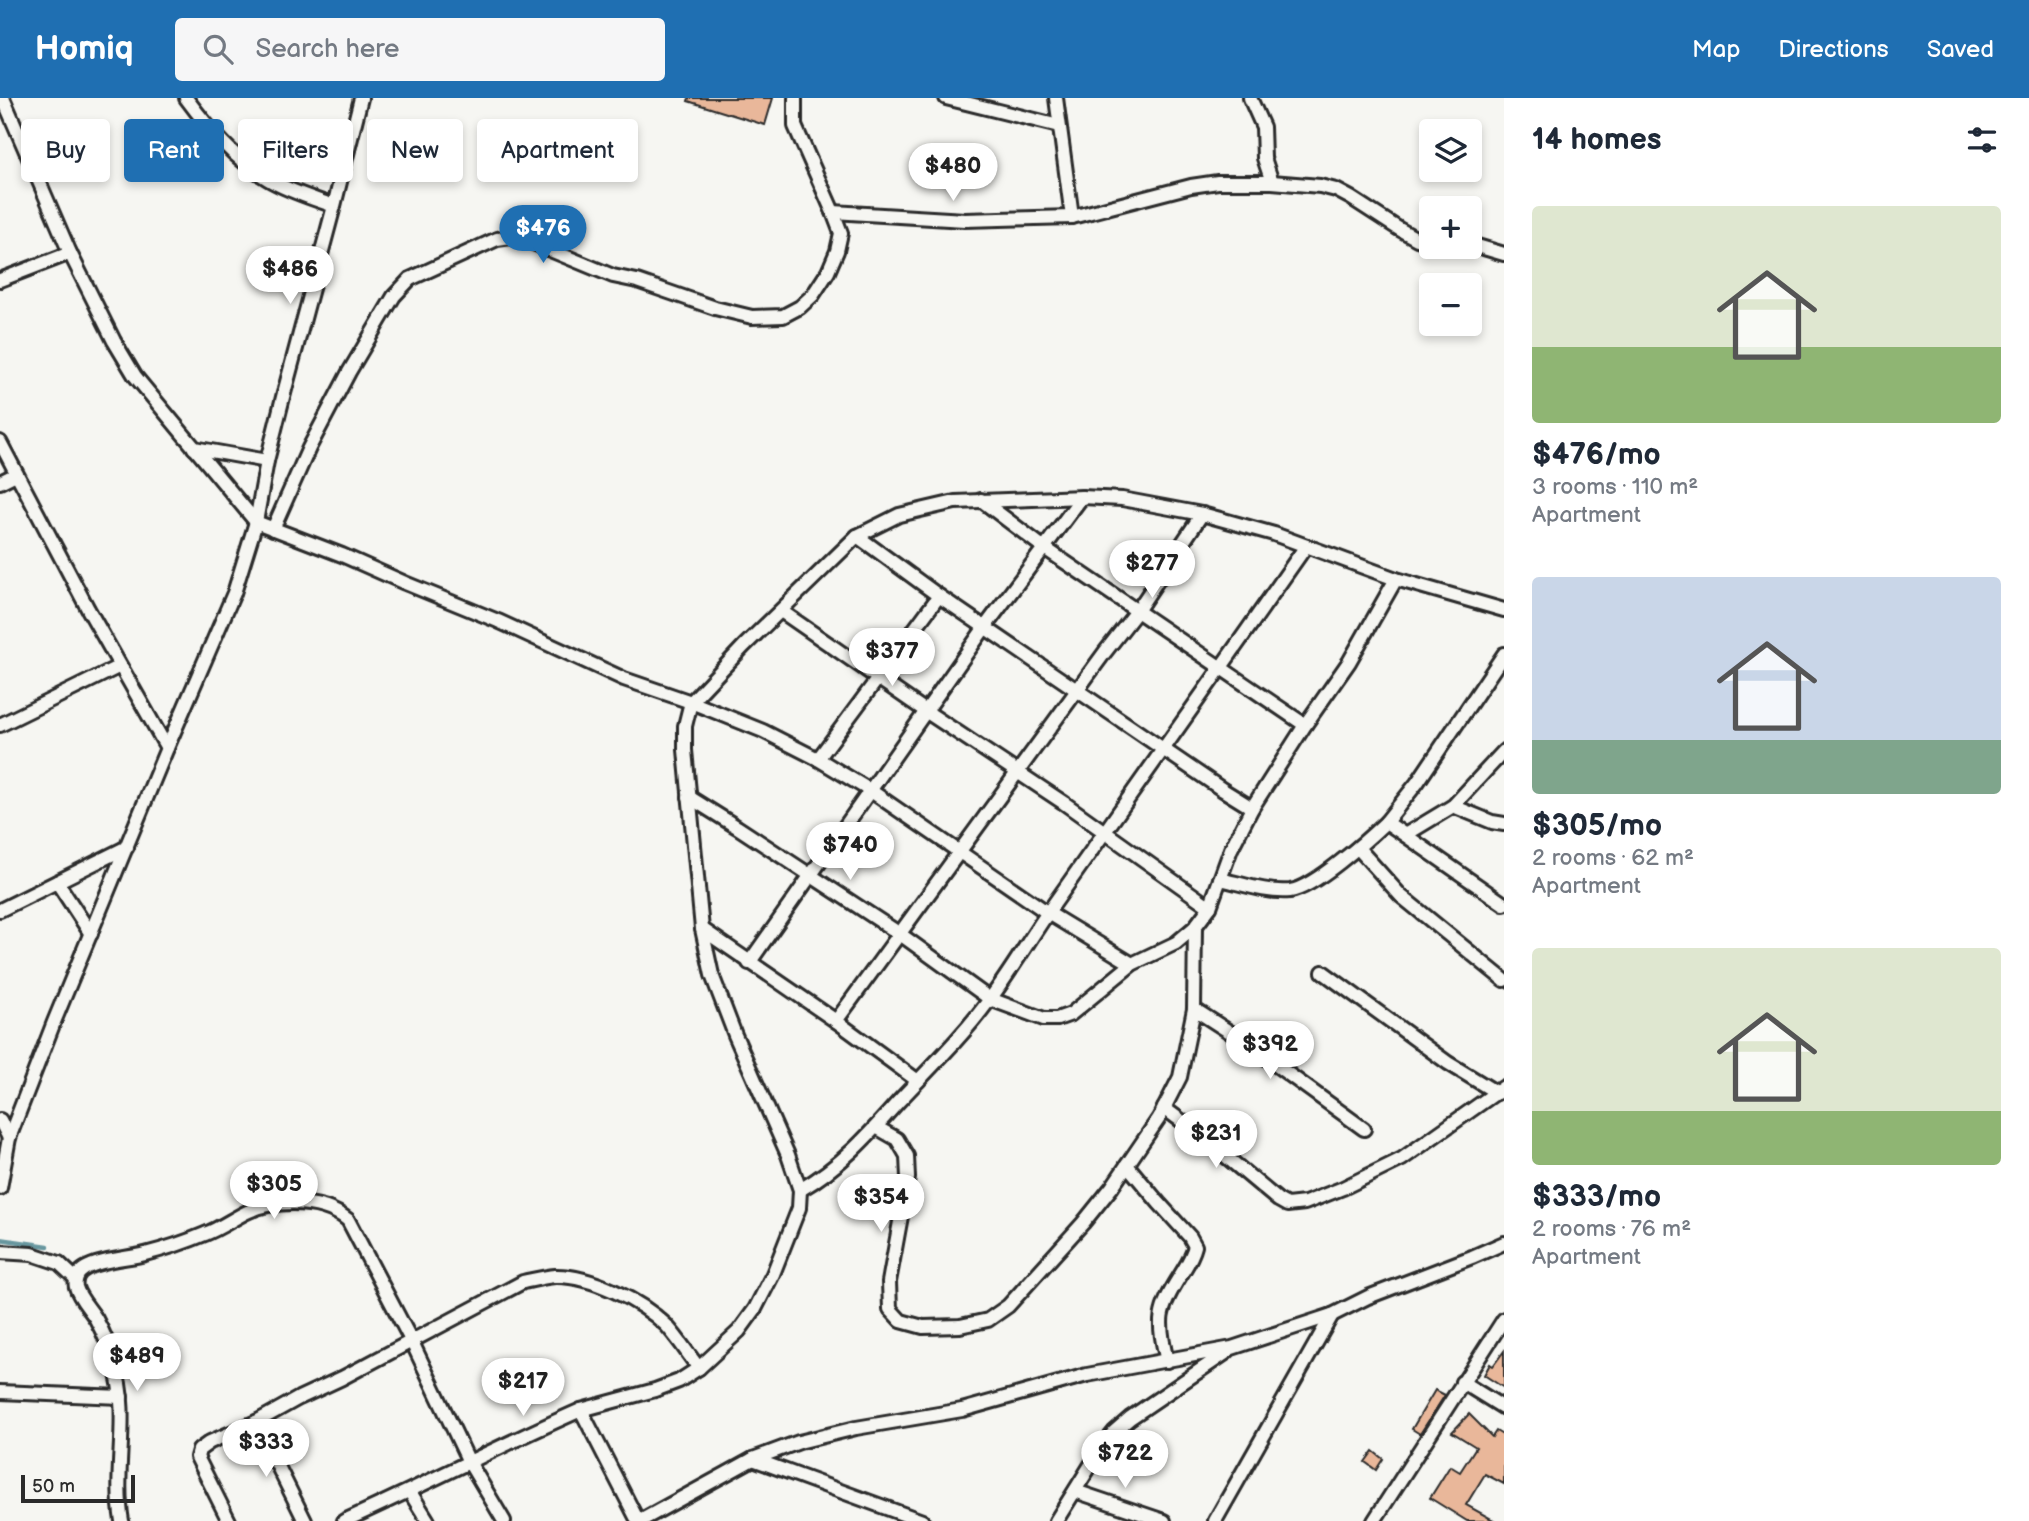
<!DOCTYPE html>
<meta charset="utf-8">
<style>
:root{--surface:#fff;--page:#f6f6f7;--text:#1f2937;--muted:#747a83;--accent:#1f6fb2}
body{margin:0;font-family:"Balsamiq Sans",sans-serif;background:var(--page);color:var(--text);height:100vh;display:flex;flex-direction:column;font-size:26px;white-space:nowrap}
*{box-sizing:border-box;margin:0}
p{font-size:23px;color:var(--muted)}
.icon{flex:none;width:38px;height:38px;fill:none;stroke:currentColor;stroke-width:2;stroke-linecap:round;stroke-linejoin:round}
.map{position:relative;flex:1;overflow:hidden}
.drawer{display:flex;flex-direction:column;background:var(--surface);width:525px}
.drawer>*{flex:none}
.hud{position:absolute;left:21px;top:21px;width:665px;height:63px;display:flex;gap:14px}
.controls{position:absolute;left:1419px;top:21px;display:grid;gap:14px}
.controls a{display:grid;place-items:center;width:63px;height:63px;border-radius:7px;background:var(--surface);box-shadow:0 4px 10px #0003;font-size:35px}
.scale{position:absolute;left:21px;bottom:18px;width:114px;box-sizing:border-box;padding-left:7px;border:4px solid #2b2b2b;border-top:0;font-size:19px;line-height:24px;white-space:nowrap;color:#2b2b2b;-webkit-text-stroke:5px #f6f6f2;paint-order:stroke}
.price{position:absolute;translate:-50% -60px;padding:0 16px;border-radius:24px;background:#fff;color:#222;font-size:23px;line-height:46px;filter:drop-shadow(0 2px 4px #0008)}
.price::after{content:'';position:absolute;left:50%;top:42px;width:21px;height:16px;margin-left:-10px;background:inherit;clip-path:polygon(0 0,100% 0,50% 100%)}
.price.selected{background:var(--accent);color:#fff}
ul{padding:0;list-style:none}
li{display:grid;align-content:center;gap:14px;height:371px;padding:0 28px}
li span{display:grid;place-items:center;height:217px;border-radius:7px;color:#555}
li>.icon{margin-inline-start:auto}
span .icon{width:126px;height:126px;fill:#fffc;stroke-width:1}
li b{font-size:30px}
h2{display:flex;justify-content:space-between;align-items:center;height:84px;padding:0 28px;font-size:30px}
.pill{padding:0 24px;border-radius:7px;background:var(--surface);box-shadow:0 4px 10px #0003;font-size:24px;line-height:63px}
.pill.selected{background:var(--accent);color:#fff}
header{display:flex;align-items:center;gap:42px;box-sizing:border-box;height:98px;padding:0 35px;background:var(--accent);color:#fff}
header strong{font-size:33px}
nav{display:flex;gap:38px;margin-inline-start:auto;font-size:24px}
.search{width:490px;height:63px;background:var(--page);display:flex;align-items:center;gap:18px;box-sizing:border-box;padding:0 24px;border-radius:7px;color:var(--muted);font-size:26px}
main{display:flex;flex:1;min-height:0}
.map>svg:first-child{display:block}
</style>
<header>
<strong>Homiq</strong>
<div class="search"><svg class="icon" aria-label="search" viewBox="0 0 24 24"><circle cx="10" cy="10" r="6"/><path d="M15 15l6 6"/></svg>Search here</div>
<nav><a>Map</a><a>Directions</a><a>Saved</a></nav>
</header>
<main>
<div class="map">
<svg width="1504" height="1423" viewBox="0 0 1504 1423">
<rect width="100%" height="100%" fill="#f6f6f2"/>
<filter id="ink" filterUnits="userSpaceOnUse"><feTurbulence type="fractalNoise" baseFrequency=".0143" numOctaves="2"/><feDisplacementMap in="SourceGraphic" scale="14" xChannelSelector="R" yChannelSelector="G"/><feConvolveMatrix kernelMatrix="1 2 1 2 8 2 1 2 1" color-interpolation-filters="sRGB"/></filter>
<g filter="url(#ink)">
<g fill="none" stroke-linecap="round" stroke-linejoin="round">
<polyline stroke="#68979f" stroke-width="4.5" points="0,1141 48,1148"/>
</g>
<g fill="#e9b79a" stroke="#2b2b2b" stroke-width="2">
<polygon points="689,0 773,0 765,27 688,3"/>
<polygon points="1504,1253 1504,1290 1484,1277 1490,1266 1493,1268"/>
<polygon points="1435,1292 1445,1297 1420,1336 1412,1331"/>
<polygon points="1469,1316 1492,1339 1496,1333 1504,1338 1504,1386 1485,1376 1466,1407 1495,1423 1467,1423 1430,1400 1450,1368 1460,1374 1476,1349 1452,1334"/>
<polygon points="1373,1353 1383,1361 1376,1372 1365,1364"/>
</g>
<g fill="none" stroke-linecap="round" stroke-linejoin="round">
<defs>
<g id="minor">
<polyline points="3,0 70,155 114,243 135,278 256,424 342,457 405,485 498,523 624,581 691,604 744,548 857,438 899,417 955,404 1082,399 1122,401 1202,416 1274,436 1396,481 1504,512"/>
<path d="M186,0C209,31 234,61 268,81C288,93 312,100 334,108"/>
<polyline points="946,0 1059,28"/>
<polyline points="1056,0 1072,119"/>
<polyline points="1250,0 1263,29 1264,60 1272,84"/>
<polyline points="833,114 965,122 1072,119 1191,88 1218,84 1272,84 1320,88 1336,92 1351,100 1399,131 1417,141 1432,145"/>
<polyline points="1470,148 1477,148 1504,156"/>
<polyline points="0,182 70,155"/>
<polyline points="0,344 88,511 167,650"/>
<polyline points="194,350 267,363"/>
<polyline points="0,384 16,376"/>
<polyline points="981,402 1043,449 1305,627"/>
<polyline points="273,431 309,350 349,274 394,198 410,181 497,141 511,139 526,142 613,178 637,183 715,210 752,219 783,218 800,209 813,197 828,174 837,153 841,135 833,114 795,28 795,0"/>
<polyline points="857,438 939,498 1223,692 1252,710"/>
<polyline points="781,513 927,614 1064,705 1210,809"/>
<polyline points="0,627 120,568"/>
<polyline points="818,661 939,498"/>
<polyline points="689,699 737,729 900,836 990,901 1044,921 1057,921 1071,916 1132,866 1176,845 1195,829 1210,809 1231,751 1252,710 1305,627 1349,564 1396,481"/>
<polyline points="1453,708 1492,724 1504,726"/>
<polyline points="1386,724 1417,685 1504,556"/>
<polyline points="1405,737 1504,806"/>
<polyline points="1358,750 1401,798 1504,882"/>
<path d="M1220,781C1242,786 1268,795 1290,793C1314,790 1368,741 1386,724L1405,737L1453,708L1504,653"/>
<polyline points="57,784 91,836"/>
<polyline points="0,812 127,749"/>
<polyline points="702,831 836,923 918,983"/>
<polyline points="749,865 985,529 1082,399"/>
<polyline points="1323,874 1448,965 1497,995"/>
<polyline points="1194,911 1239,940 1364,1031"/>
<polyline points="836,923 1105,554 1137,513 1202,416"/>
<polyline points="1164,1010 1199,1036 1278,1102 1287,1107 1305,1105 1343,1090 1402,1061 1504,989"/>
<polyline points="0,1022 9,1040"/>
<polyline points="876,1029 897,1041 907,1058 908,1080 889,1184 890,1211 901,1223 923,1229 960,1228 988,1222 1008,1208 1083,1125 1112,1089 1159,1020 1180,979 1194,911 1195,829"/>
<path d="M1127,1067L1159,1105L1190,1139L1195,1148C1192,1160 1186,1168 1180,1178C1158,1213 1157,1222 1167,1263"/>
<polyline points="0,1090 9,1040 54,924 167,650 234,495 256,424 267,363 283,299 334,108 361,0"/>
<path d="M800,1092C841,1068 867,1039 898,1004C930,970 963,938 990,901C1011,873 1029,842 1049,813C1135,691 1221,570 1306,448"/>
<polyline points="0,1154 32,1156 59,1165 76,1181"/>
<polyline points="1462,1284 1504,1310"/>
<polyline points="0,1294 121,1299"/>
<polyline points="581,1312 655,1292 679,1283 699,1270 739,1233 755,1211 773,1176 799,1110 800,1092 788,1057 735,937 712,877 702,831 685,652 685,628 691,604 763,633 818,661 871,693 1048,815 1132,866"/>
<polyline points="256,1324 305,1423"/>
<polyline points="753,1361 922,1423"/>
<polyline points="1075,1393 1164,1423"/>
<polyline points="410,1394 428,1423"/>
<path d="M122,1423C113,1372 131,1317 114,1265C110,1250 103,1234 96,1221C90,1211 79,1200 76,1189C75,1187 76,1181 77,1179C84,1162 128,1161 145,1156C165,1151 186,1144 205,1136C227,1128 244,1111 268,1107C295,1103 326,1104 348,1122L412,1244L469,1364L504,1423"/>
<path d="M229,1423L197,1359L199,1352L210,1344L256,1324L299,1300L342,1280L523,1184C533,1182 544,1179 555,1178C590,1177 641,1203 666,1227C678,1240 688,1256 699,1270"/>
<path d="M344,1423C424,1387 501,1347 581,1312L638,1423"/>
<polyline points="640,1423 753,1361 799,1344 856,1330 962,1312 1087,1277 1232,1250 1332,1217 1368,1199 1472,1159 1504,1145"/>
<polyline points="1056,1423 1102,1349 1114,1334 1130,1320 1227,1254"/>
<polyline points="1215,1423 1332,1217"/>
<polyline points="1374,1423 1504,1221"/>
</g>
</defs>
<use href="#minor" stroke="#2b2b2b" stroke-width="18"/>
<use href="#minor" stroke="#f6f6f2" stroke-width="12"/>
</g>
</g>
</svg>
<div class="controls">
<a><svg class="icon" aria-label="layers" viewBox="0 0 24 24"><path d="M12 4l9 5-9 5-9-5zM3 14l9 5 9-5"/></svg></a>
<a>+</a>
<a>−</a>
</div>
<div class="scale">50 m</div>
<b class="price" style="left:953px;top:105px">$480</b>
<b class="price selected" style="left:543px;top:167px">$476</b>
<b class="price" style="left:290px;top:208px">$486</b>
<b class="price" style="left:1152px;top:502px">$277</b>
<b class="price" style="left:892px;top:590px">$377</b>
<b class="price" style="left:850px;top:784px">$740</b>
<b class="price" style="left:1270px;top:983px">$392</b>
<b class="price" style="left:1216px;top:1072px">$231</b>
<b class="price" style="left:274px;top:1123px">$305</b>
<b class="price" style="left:881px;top:1136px">$354</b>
<b class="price" style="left:137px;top:1295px">$489</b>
<b class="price" style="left:523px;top:1320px">$217</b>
<b class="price" style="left:266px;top:1381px">$333</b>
<b class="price" style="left:1125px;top:1392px">$722</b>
<div class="hud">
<a class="pill">Buy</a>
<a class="pill selected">Rent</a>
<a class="pill">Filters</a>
<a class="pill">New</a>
<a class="pill">Apartment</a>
</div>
</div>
<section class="drawer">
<h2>14 homes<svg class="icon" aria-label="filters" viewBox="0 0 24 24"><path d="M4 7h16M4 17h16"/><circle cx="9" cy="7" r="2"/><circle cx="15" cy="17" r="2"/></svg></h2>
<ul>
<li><span style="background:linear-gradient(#dfe7d0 65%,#8fb573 0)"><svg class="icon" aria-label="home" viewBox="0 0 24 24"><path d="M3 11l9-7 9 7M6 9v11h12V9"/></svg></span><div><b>$476/mo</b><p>3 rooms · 110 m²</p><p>Apartment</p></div></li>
<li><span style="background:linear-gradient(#c9d6e8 75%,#7fa58c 0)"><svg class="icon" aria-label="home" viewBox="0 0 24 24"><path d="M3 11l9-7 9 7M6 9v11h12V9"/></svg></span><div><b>$305/mo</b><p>2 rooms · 62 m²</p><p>Apartment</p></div></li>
<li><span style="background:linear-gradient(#dfe7d0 75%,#8fb573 0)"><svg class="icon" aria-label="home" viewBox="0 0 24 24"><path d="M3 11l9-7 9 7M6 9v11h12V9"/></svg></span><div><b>$333/mo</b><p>2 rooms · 76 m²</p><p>Apartment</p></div></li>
</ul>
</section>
</main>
